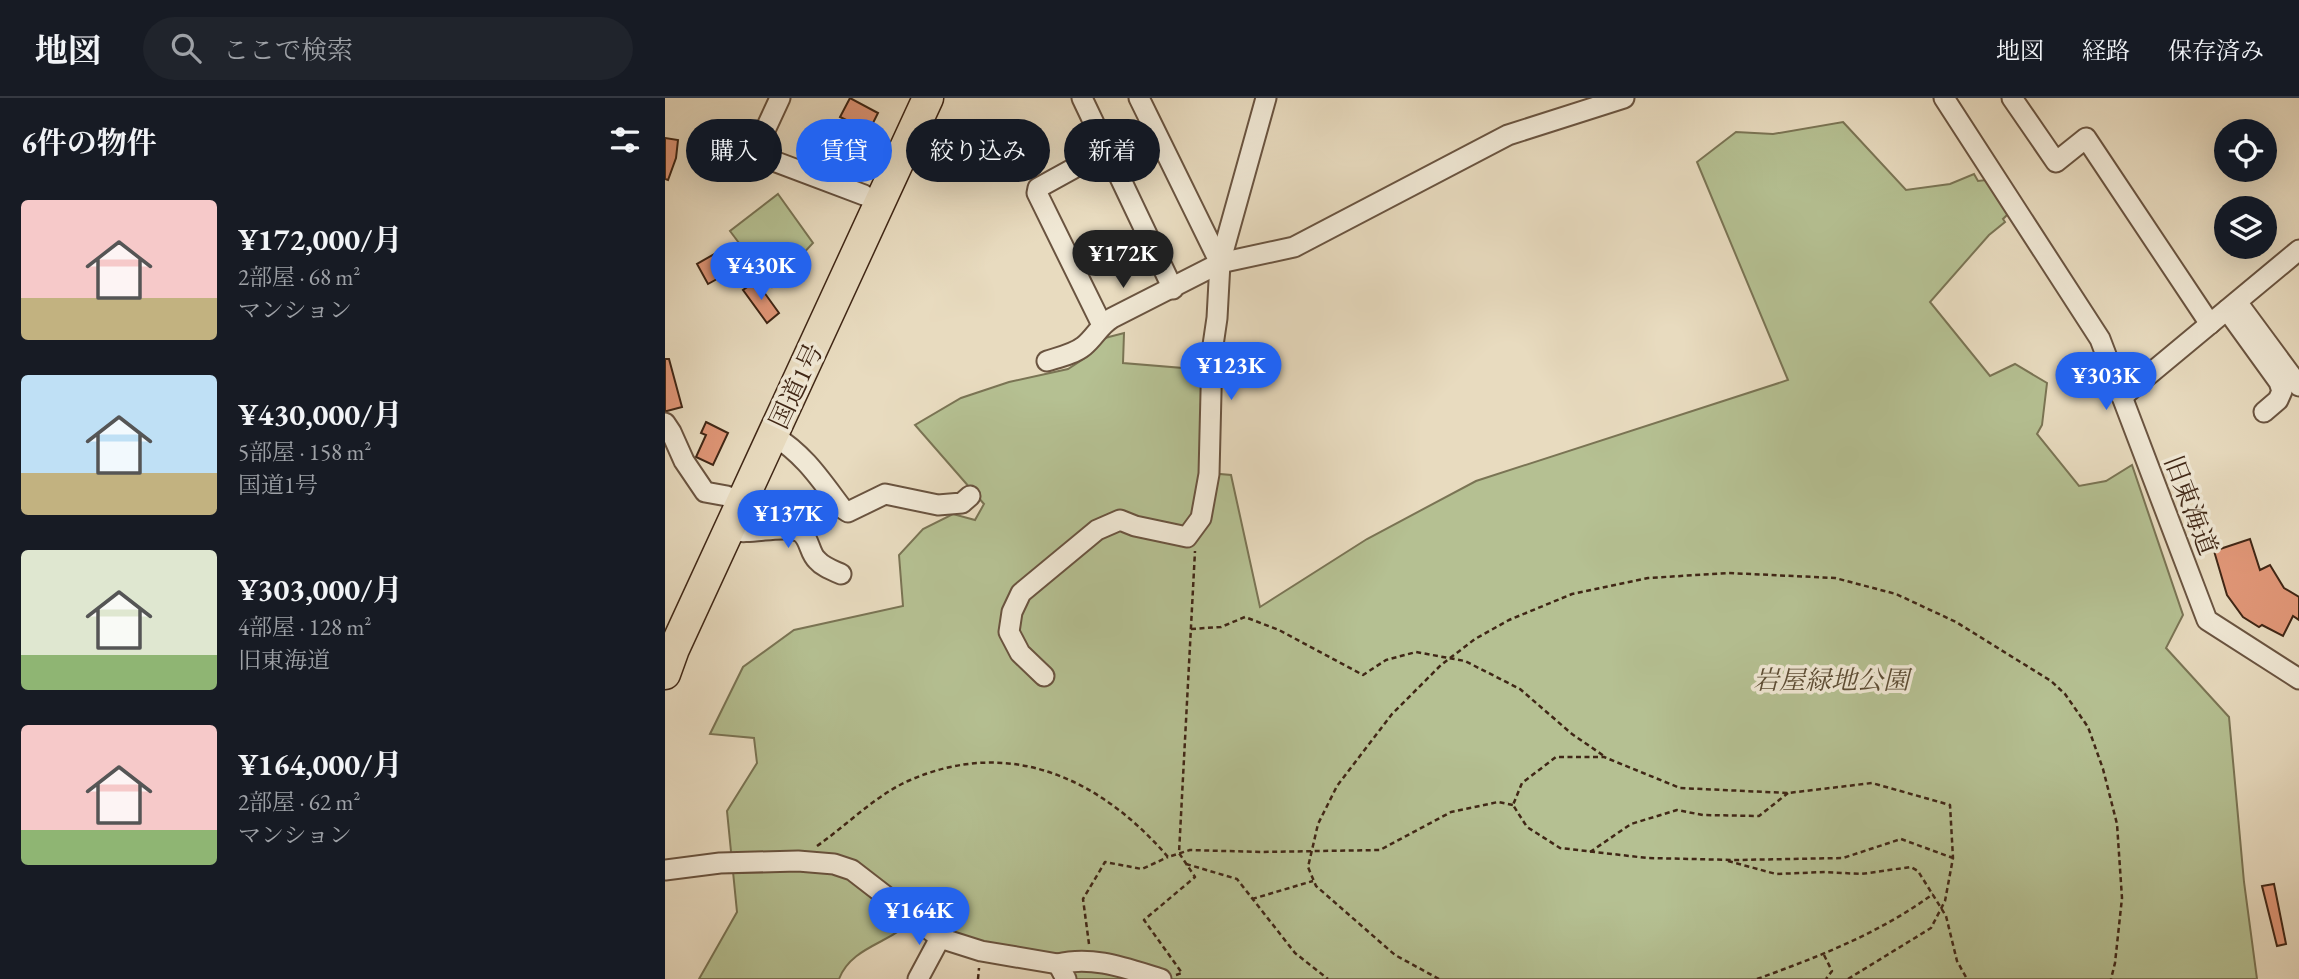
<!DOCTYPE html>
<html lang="ja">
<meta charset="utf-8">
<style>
:root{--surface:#171b24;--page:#20242c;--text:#f1f3f6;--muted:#9ea1a6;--line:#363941;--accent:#2563eb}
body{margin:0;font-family:"EB Garamond","Noto Serif JP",serif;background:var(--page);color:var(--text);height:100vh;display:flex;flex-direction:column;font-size:26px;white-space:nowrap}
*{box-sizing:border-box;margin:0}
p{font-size:23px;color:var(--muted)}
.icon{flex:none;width:38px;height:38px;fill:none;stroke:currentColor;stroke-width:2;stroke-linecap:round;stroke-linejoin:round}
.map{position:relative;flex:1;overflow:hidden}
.drawer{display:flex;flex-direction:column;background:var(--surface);width:665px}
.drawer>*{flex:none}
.guide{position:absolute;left:21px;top:21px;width:665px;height:63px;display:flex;gap:14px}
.fabs{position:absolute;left:1549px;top:21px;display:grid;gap:14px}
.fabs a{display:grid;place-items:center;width:63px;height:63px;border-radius:50%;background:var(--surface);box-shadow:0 7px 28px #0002;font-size:35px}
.price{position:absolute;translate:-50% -60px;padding:0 16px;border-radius:24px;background:var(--accent);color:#fff;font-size:23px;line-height:46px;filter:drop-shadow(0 2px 4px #0008)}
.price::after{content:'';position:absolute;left:50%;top:42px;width:21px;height:16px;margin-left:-10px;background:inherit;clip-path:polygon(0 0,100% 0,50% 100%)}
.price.current{background:#222;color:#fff}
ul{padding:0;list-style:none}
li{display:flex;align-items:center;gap:21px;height:175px;padding:0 21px}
li span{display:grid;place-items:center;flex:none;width:196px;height:140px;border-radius:7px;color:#555}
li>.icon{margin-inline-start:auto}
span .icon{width:84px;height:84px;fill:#fffc;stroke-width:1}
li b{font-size:30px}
h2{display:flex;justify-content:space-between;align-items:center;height:84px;padding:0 21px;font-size:30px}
.chip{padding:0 24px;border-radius:32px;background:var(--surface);box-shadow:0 7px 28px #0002;font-size:24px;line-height:63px}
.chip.current{background:var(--accent);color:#fff}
header{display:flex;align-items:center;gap:42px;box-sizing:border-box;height:98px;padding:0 35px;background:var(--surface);border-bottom:2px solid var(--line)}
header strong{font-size:33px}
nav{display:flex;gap:38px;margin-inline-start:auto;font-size:24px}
.search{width:490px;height:63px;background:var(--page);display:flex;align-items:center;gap:18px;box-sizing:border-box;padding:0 24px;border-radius:38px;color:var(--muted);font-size:26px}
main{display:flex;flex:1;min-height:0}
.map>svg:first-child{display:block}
</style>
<header>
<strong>地図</strong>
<div class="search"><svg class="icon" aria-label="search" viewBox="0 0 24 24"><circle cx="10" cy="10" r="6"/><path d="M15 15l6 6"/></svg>ここで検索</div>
<nav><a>地図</a><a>経路</a><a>保存済み</a></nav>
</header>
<main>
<section class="drawer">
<h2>6件の物件<svg class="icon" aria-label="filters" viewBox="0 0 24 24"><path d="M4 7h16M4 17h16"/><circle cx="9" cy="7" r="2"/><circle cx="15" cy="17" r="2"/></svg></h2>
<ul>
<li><span style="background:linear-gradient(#f6c9c9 70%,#c2b280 0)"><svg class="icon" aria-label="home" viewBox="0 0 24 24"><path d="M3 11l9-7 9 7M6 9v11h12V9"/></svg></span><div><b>¥172,000/月</b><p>2部屋 · 68 m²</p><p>マンション</p></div></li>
<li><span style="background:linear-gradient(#bfe0f5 70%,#c2b280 0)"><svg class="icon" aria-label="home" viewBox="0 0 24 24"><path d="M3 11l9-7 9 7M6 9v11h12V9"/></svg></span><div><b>¥430,000/月</b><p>5部屋 · 158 m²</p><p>国道1号</p></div></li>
<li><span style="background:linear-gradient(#dfe7d0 75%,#8fb573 0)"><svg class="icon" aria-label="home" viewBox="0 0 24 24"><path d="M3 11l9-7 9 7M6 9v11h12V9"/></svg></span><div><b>¥303,000/月</b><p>4部屋 · 128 m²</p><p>旧東海道</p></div></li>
<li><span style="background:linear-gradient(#f6c9c9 75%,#8fb573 0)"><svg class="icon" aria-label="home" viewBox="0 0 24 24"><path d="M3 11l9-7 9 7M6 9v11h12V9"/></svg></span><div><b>¥164,000/月</b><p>2部屋 · 62 m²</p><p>マンション</p></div></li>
</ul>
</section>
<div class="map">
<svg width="1634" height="881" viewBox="0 0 1634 881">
<rect width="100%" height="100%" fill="#e8dbbf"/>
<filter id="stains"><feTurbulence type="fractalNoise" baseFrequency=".00286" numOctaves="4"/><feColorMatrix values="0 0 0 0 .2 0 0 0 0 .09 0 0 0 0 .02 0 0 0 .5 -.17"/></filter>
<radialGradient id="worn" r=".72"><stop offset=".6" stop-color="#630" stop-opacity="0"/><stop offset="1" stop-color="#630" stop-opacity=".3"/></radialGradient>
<g fill="#b5c092" stroke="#7a7454" stroke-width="2">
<path d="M1178,24L1241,92L1285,86L1309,76L1313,83L1321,82L1343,116L1338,121L1340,124L1324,137L1265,204L1325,278L1350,266L1382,285L1377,327L1372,336L1414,388L1441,383L1467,367L1518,517L1501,550L1564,619L1579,784L1592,881H401L392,866L247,823C225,845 186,849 174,881H34L72,814L62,713L92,665L89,640L45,636L78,569L129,532L238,508L234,457L258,431L288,416L310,422L319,406L250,327L296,300L344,284L403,271L423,258L440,240L459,235L458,265L542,272L544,375L566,377L595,509L702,441L811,383L1123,282L1032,64L1071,34L1108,36Z"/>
<polygon points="113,96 148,145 107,189 65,133"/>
</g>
<g fill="#e19778" stroke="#402716" stroke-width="2">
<polygon points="185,0 213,15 204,33 175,19"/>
<polygon points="0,40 13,42 11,60 3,82 0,81"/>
<polygon points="58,151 70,171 43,186 32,166"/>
<polygon points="91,183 114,215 102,225 78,192"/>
<polygon points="0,261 4,261 17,309 2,313 0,313"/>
<polygon points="41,324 63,335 48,367 31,359 41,337 36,335"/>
<polygon points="1585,441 1595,472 1605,467 1619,490 1634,499 1634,522 1628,518 1618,538 1597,527 1594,529 1578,519 1562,497 1549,453"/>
<polygon points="1609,786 1621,846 1612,848 1597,788"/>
</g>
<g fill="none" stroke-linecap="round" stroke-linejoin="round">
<defs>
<g id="minor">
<polyline points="417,0 508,191"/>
<polyline points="474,0 555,165"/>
<polyline points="1279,0 1435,241 1542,522 1634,581"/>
<polyline points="1347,0 1391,64 1421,40 1545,226"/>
<polyline points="50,41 199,97"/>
<polyline points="89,56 115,0"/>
<polyline points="1572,204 1634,288"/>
<polyline points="1562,212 1614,284 1617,293 1613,302 1599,314"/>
<polyline points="437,227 372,95 373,90 442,52"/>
<path d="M382,263C395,259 409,256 419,248C430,239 435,227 447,220L555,165L629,149L843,37L959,0"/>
<polyline points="1457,299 1634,152"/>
<polyline points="0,325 6,334 19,363 40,394 62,398"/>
<path d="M108,337C140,357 155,381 177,410L183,414L220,396L273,407L297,405L305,398"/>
<path d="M64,432C86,438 119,425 135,434C145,440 144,455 152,462C158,469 167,472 176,476"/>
<polyline points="379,578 355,555 344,534 347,514 356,495 432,432 455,422 470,428 522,439 536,420 544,376 547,254 552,220 555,165 601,0"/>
<polyline points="0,772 55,765 133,763 169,766 187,772 275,840 316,853 393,866"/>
<polyline points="253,881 275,840"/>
<path d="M401,881L393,866C428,857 463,871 496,881"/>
</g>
<polyline id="highway" points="0,576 9,551 263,0"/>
</defs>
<use href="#minor" stroke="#6a5440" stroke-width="23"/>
<use href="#highway" stroke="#402716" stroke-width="33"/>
<g stroke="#402716" stroke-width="2.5" stroke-dasharray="5 3.5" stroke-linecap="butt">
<polyline points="526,531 556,529 580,519 614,532 698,577 721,562 751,554 800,563 855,591 907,636 939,658"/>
<path d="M152,748C182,727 210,698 243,683C344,638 435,680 503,759L525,752L596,754L715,752L786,714L833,704L848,707"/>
<polyline points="925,754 966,726 1012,712 1038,717 1094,718 1123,695"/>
<polyline points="1063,763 1111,776 1160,774 1196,776 1246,769 1253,773 1281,818 1292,863 1302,881"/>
<polyline points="521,766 572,781 630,855 663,881"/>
<polyline points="587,801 648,783"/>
<polyline points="424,846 418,801 440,764 477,771 503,759"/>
<polyline points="1159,857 1167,873 1161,881"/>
<polyline points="511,877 517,875 479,822 530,779 514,755 530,453"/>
<polyline points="313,881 314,870"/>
<polyline points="774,881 730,857 651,788 643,769 647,752 653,726 672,688 727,616 776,567 810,541 844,522 907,496 983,480 1064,475 1170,480 1231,496 1291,524 1386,583 1400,596 1423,629 1438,671 1452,726 1457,800 1450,865 1446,881"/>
<path d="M1092,881C1153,859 1215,835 1268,796"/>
<polyline points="1183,881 1266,830 1280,803 1288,760 1285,707 1207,685 1123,695 1015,690 939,659 891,659 857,685 848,707 862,729 895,750 982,760 1071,762 1178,760 1236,741 1288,760"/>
</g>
<use href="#minor" stroke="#f0e8d5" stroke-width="19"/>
<use href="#highway" stroke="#e8dbbf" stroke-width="30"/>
</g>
<g text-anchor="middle" stroke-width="7" stroke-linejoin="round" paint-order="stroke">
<g font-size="26" fill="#402716" stroke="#f0e8d5">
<text transform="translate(131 288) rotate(-65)" y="9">国道1号</text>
<text transform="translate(1526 407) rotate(69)" y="9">旧東海道</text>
</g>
<g font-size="26" font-style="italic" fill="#5d4d35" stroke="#f0e8d5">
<text x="1166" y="591">岩屋緑地公園</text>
</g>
</g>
<rect width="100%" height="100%" filter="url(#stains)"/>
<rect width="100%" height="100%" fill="url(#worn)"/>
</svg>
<div class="fabs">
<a><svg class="icon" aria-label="locate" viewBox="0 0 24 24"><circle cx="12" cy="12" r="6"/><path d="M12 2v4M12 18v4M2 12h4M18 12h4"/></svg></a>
<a><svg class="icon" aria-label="layers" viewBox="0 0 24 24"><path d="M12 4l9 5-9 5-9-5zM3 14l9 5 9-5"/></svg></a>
</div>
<b class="price current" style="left:458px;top:192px">¥172K</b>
<b class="price" style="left:96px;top:204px">¥430K</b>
<b class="price" style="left:566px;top:304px">¥123K</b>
<b class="price" style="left:1441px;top:314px">¥303K</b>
<b class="price" style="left:123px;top:452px">¥137K</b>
<b class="price" style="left:254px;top:849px">¥164K</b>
<div class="guide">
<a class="chip">購入</a>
<a class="chip current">賃貸</a>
<a class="chip">絞り込み</a>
<a class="chip">新着</a>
</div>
</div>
</main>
